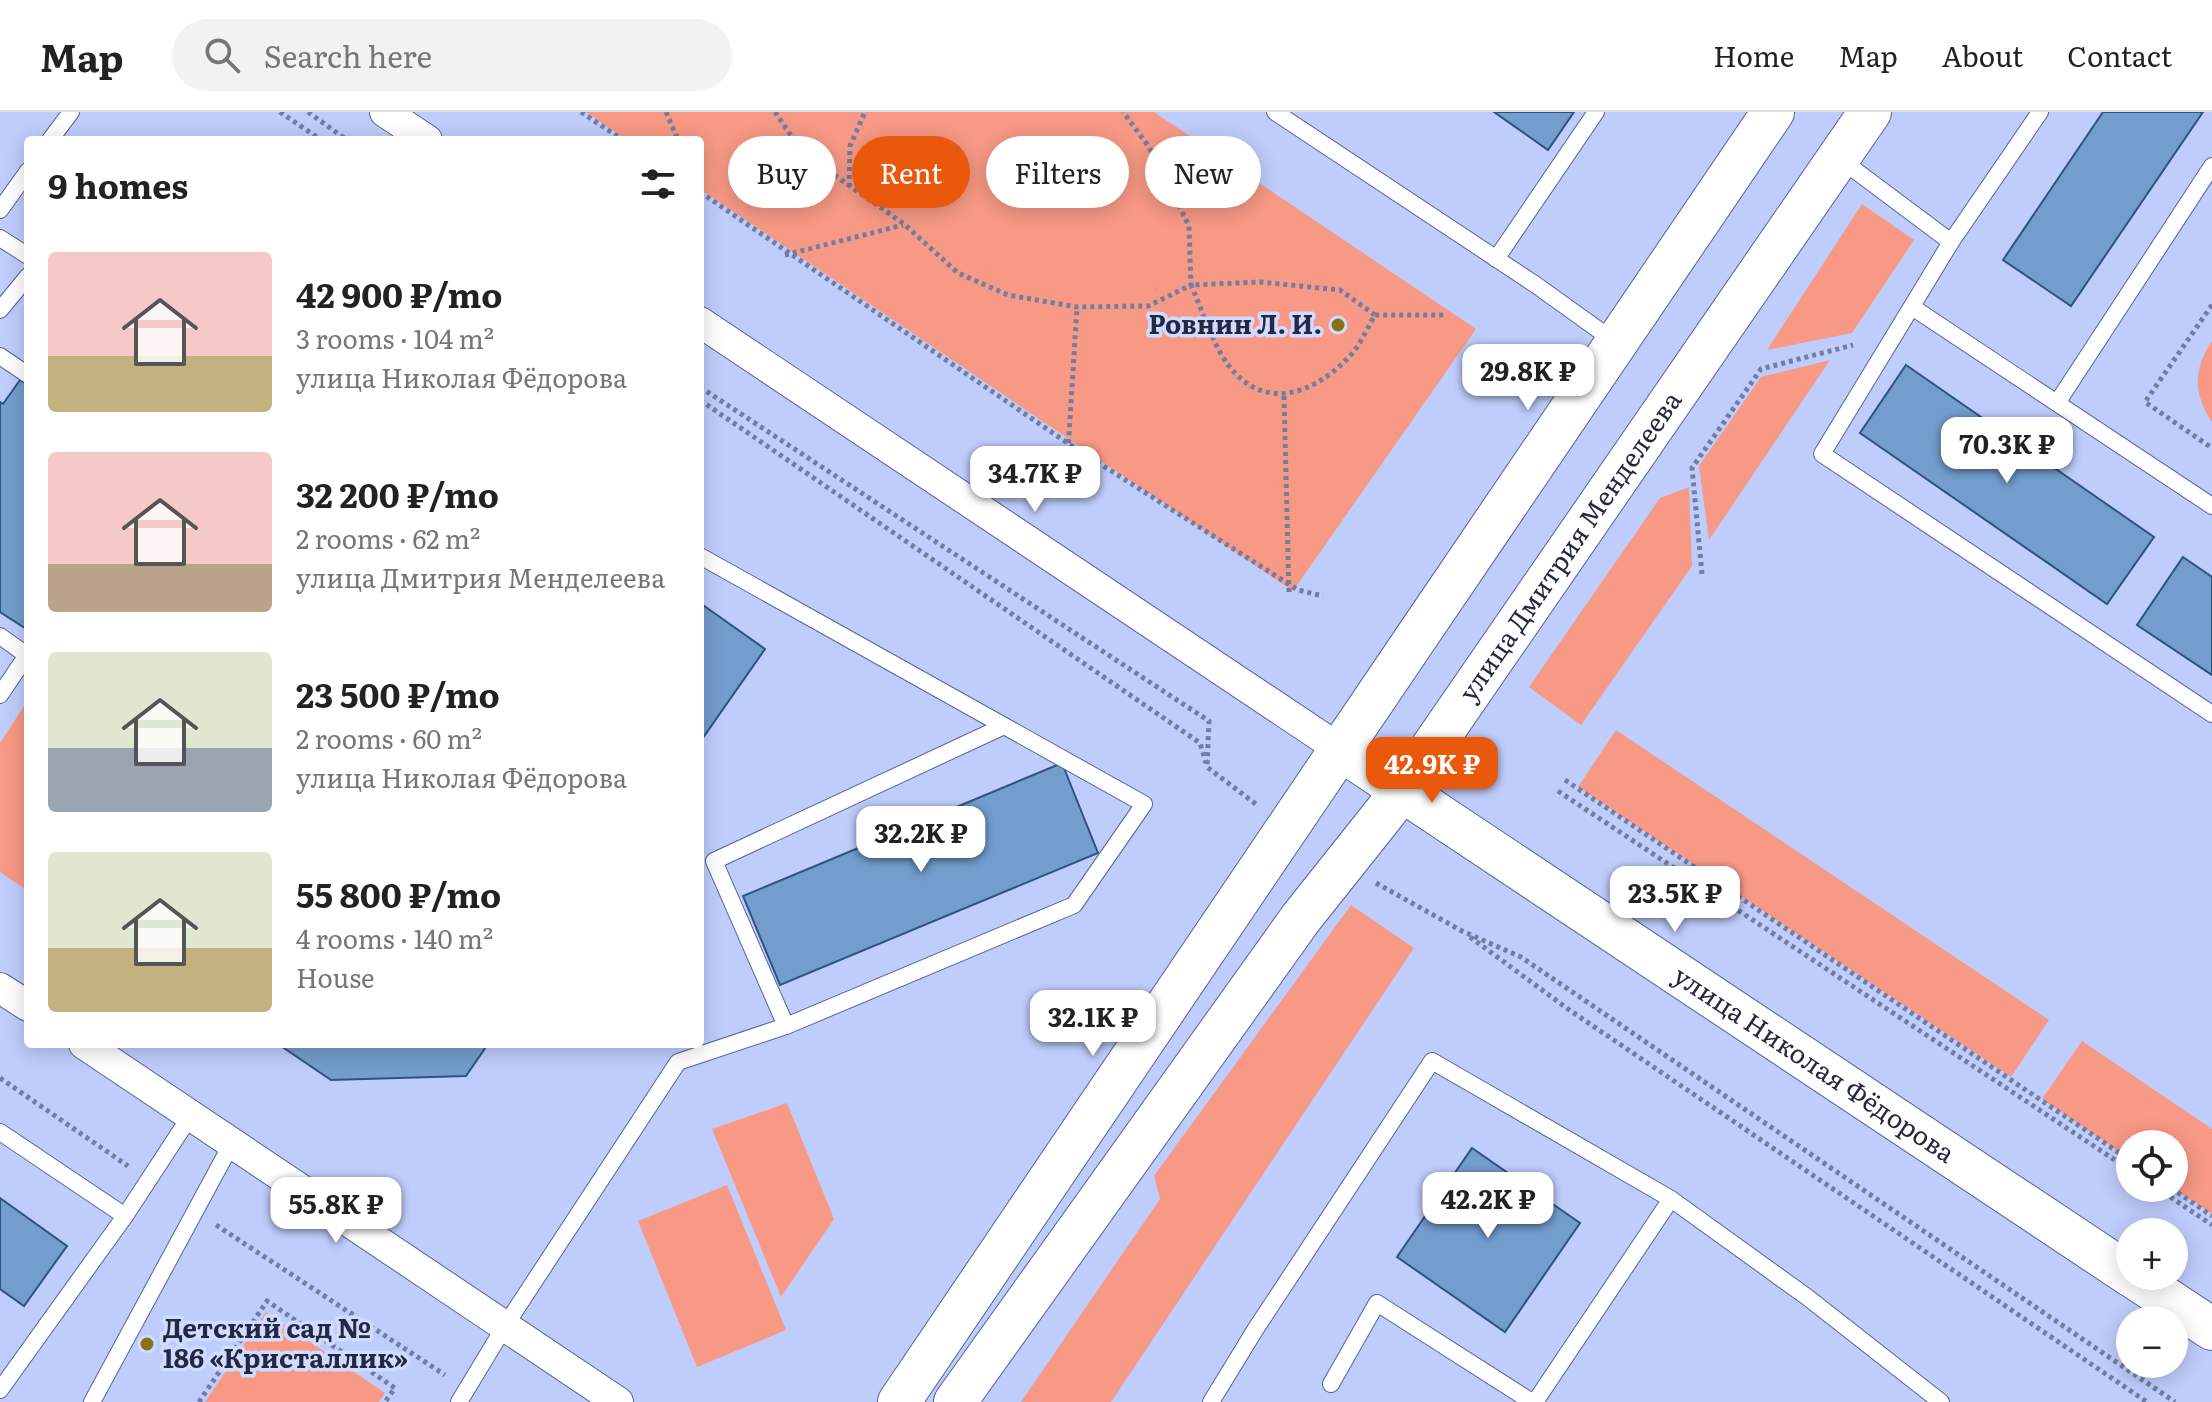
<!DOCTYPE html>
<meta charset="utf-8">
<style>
:root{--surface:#fff;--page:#f2f2f2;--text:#222;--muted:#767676;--line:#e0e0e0;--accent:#ea580c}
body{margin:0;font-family:Literata,serif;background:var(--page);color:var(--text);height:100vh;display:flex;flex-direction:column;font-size:30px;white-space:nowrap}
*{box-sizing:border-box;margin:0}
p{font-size:26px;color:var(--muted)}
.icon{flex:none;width:44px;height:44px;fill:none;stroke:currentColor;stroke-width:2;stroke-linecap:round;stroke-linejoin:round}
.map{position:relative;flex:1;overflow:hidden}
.drawer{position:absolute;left:24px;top:24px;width:680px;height:912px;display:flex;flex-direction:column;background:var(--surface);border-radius:8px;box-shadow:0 4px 20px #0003}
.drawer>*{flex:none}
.banner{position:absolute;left:728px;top:24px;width:760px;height:72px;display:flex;gap:16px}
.buttons{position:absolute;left:2116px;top:1018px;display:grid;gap:16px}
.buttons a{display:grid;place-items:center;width:72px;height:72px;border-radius:50%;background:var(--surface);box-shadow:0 4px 20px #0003;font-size:40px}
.price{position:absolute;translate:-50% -68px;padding:0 18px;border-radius:16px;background:#fff;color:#222;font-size:26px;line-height:52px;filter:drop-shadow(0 2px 4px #0008)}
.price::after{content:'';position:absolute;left:50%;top:48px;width:24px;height:18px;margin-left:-12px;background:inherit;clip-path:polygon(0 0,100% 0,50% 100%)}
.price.current{background:var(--accent);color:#fff}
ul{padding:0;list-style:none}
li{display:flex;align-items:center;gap:24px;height:200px;padding:0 24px}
li span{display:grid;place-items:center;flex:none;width:224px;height:160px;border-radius:8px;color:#555}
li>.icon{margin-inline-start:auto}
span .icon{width:96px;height:96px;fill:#fffc;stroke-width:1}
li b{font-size:34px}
h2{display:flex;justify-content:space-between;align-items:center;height:96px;padding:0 24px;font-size:34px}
.pill{padding:0 28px;border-radius:36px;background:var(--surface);box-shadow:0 4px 20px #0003;font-size:28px;line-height:72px}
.pill.current{background:var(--accent);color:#fff}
header{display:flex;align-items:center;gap:48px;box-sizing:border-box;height:112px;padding:0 40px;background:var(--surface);border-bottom:2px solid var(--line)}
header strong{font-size:38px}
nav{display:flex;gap:44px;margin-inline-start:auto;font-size:28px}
.search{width:560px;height:72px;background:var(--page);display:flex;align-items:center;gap:20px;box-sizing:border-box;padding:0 28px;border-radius:44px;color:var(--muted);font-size:30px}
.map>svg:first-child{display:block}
</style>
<header>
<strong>Map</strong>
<div class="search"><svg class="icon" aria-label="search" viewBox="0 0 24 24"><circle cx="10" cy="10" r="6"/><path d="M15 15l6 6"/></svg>Search here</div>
<nav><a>Home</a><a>Map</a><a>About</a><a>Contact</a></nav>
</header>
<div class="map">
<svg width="2212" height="1290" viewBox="0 0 2212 1290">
<rect width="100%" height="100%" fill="#bfcdfc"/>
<g fill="#f79985">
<polygon points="586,0 1154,0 1476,217 1293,479 700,77 700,28 627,28"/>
<polygon points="1862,92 1914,128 1852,221 1767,238"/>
<path d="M2212,229V310C2193,282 2193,257 2212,229Z"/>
<polygon points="1830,248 1709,428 1699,354 1761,265"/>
<polygon points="1689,375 1692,454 1581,613 1529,575 1660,386"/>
<polygon points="28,588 28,779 0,760 0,631"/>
<polygon points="1616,618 2049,908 2011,965 1578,675"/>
<polygon points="1351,793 1414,836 1111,1290 1021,1290 1160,1087 1154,1064"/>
<polygon points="2082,929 2212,1017 2212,1102 2173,1076 2174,1032 2130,1032 2130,1047 2042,987"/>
<polygon points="787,991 834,1107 781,1185 712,1017"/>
<polygon points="727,1073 786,1218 697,1255 638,1109"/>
<polygon points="266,1200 385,1281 379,1290 205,1290"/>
</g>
<g fill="#739dcd" stroke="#2d5480" stroke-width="2">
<polygon points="1494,0 1574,0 1548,38"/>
<polygon points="2103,0 2203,0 2071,194 2003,148"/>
<polygon points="1906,253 2154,425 2107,492 1860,321"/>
<polygon points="20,268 28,273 28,518 0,500 0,290 3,292"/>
<polygon points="2183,445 2212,465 2212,563 2137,513"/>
<polygon points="700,491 765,537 700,630"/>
<polygon points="1062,651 1098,741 780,873 743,784"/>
<polygon points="278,932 488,932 466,964 331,968"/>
<polygon points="1472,1036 1580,1111 1505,1220 1397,1145"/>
<polygon points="0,1086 67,1134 24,1194 0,1177"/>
</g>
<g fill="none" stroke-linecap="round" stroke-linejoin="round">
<defs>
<g id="lane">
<polyline points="1275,0 1536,173 1614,229"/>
<polyline points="50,28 71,0"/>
<polyline points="1840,47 1951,130 2040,0"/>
<polyline points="0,98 28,59"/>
<polyline points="0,126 28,144"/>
<polyline points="1951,130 1822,342 2212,602"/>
<polyline points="1496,147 1596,0"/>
<polyline points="1912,195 2212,394"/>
<polyline points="0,198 28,164"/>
<polyline points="0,244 28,263"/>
<polyline points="2057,291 2212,54"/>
<polyline points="700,444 1144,692 1074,793 786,914 714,749 1004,614"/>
<polyline points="0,524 28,544"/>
<polyline points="0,583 27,543"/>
<polyline points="0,1020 125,1104"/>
<polyline points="1331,1272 1377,1191 1532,1290"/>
<polyline points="0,1278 125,1104 191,1003"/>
<polyline points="92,1290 232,1031"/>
<polyline points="459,1290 505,1214 678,950 786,914"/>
<polyline points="1211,1290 1255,1218 1432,949 1671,1087 1807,1185 1941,1290"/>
<polyline points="1535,1290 1671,1087"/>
</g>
<g id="street">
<polyline points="385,0 427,28"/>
<polyline points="700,210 1341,638"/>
<polyline points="0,876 28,894"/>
<polyline points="84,932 618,1290"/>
</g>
<g id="secondary">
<path id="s1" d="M1341,638L2130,1163"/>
<polyline points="2132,1164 2212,1217"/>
<path d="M899,1290C1191,860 1480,429 1773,0"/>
<path id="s2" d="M955,1290L1301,806L1402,679L1870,0"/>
</g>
</defs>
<use href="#lane" stroke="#556397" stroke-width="18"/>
<use href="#street" stroke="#556397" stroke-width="32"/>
<use href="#secondary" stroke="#556397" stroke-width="44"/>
<g stroke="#737da1" stroke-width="5" stroke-dasharray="4 4" stroke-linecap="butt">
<polyline points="280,0 321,28"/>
<polyline points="308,0 347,28"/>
<polyline points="581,0 623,28"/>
<polyline points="666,0 678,28"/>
<polyline points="775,0 803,41 904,112 958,161 1008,183 1077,195 1148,194 1191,173 1189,114 1149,35 1123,0"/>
<polyline points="849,75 850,34 865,0"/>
<polyline points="700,80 1069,332 1298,478 1323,484"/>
<polyline points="785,143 903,113"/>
<polyline points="2212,193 2145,290 2212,336"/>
<path d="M1375,203L1340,178L1260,170L1191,173C1201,196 1209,220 1221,242C1255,300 1308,288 1349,245C1360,234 1367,216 1375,203H1446"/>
<polyline points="700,275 1209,609 1207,655 1257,693"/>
<polyline points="1284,284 1289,483"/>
<polyline points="700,288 1200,631 1206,651"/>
<polyline points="1068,339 1077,195"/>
<polyline points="1702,462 1692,356 1761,257 1853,233"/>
<polyline points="1565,668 2130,1048"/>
<polyline points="1558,679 2130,1058"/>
<polyline points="1376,771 1462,819 1521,845 2175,1290"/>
<polyline points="1470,825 1568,897 2147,1290"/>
<polyline points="0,966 128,1054"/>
<polyline points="2157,1076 2212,1113"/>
<polyline points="2171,1076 2212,1104"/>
<polyline points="216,1113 445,1263"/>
<polyline points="199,1290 267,1189 395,1276 385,1290"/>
</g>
<use href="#lane" stroke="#fff" stroke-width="16"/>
<use href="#street" stroke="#fff" stroke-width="30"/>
<use href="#secondary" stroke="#fff" stroke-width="42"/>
</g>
<g fill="#897011" stroke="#d0dbff" stroke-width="3">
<circle cx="1338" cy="213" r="8"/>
<circle cx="147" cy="1232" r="8"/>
</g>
<g text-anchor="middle" stroke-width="7" stroke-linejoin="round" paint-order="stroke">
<g font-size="26" font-weight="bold" fill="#232940" stroke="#d0dbff" text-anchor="end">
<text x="1322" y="222">Ровнин Л. И.</text>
<text x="163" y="1226" text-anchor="start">Детский сад №<tspan x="163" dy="30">186 «Кристаллик»</tspan></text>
</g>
<g font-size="26" fill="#232940" stroke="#d0dbff">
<text dy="9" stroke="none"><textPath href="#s2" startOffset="1054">улица Дмитрия Менделеева</textPath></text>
<text dy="9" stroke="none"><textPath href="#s1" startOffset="568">улица Николая Фёдорова</textPath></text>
</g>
</g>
</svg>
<div class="buttons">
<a><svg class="icon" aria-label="locate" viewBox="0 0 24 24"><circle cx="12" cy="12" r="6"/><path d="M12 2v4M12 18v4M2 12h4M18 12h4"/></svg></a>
<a>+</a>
<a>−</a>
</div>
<b class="price" style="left:1528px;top:300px">29.8K ₽</b>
<b class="price" style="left:2007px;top:373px">70.3K ₽</b>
<b class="price" style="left:1035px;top:402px">34.7K ₽</b>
<b class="price current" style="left:1432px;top:693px">42.9K ₽</b>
<b class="price" style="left:921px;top:762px">32.2K ₽</b>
<b class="price" style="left:1675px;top:822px">23.5K ₽</b>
<b class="price" style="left:1093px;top:946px">32.1K ₽</b>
<b class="price" style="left:1488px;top:1128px">42.2K ₽</b>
<b class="price" style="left:336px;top:1133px">55.8K ₽</b>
<div class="banner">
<a class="pill">Buy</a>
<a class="pill current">Rent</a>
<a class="pill">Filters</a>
<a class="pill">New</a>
</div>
<section class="drawer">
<h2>9 homes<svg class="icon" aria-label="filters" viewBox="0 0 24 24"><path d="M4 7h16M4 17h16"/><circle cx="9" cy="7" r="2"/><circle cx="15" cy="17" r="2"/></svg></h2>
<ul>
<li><span style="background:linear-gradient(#f6c9c9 65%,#c2b280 0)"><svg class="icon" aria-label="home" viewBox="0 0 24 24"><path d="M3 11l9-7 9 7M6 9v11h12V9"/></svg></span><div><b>42 900 ₽/mo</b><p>3 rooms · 104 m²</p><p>улица Николая Фёдорова</p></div></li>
<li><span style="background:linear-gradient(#f6c9c9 70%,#b9a48a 0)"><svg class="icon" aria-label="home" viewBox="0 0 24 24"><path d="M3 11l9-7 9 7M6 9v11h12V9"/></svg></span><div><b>32 200 ₽/mo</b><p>2 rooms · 62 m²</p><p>улица Дмитрия Менделеева</p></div></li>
<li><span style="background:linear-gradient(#dfe7d0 60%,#9aa5b1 0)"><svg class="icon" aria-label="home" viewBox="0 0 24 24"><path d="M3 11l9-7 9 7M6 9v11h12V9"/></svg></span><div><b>23 500 ₽/mo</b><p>2 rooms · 60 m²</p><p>улица Николая Фёдорова</p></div></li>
<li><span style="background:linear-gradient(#dfe7d0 60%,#c2b280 0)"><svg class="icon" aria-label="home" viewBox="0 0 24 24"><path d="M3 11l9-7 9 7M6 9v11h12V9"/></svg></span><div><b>55 800 ₽/mo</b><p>4 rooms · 140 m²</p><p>House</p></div></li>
</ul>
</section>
</div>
